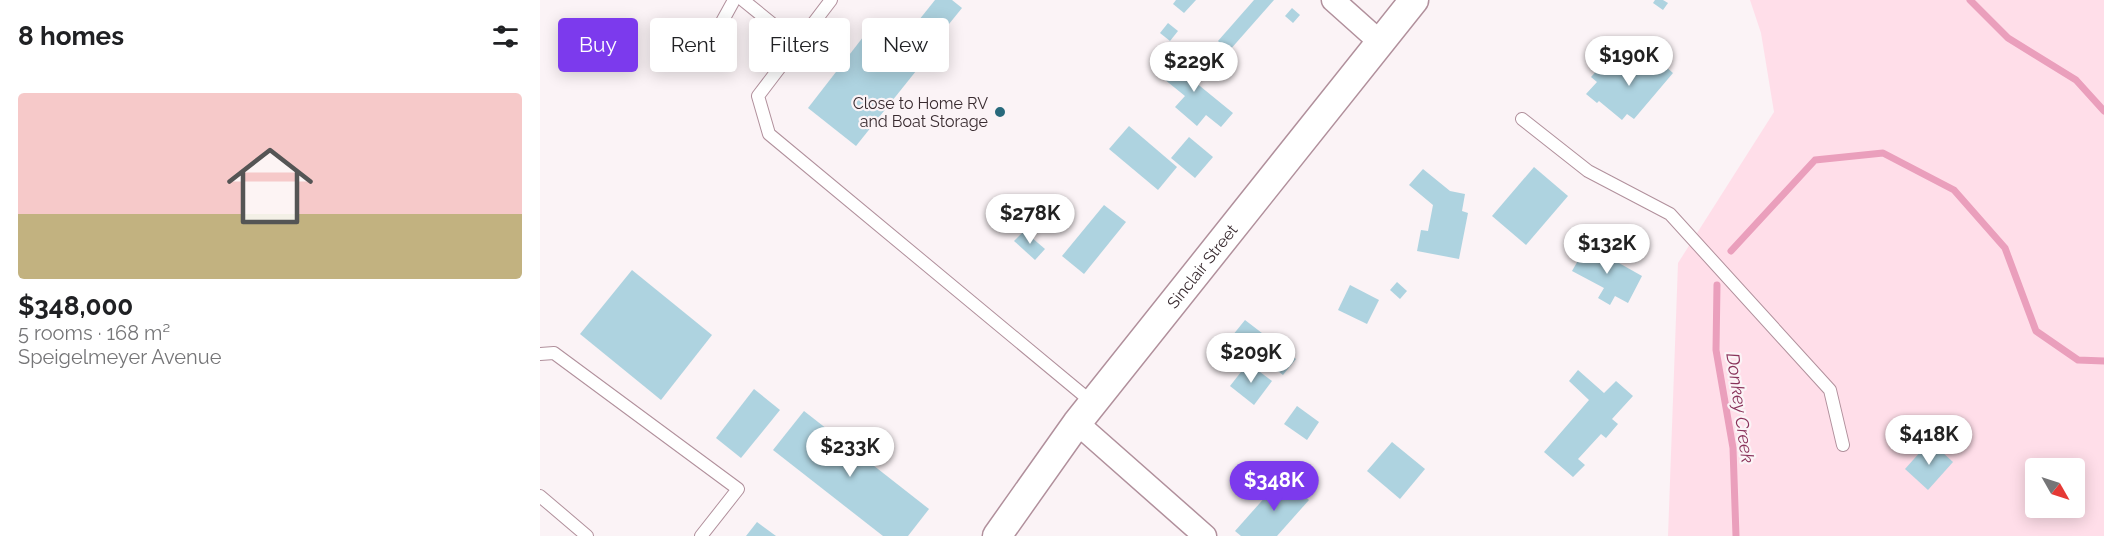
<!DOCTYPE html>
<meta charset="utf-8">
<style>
:root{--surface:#fff;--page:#f2f2f2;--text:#202124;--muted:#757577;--accent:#7c3aed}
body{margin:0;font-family:Raleway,sans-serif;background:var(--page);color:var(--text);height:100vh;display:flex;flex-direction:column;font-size:22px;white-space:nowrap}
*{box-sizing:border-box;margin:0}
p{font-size:20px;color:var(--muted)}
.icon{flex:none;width:33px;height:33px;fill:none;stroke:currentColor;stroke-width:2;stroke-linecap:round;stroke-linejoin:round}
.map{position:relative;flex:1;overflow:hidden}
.sheet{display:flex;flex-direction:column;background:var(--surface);width:540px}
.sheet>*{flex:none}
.top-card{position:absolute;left:18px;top:18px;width:570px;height:54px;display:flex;gap:12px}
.needle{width:39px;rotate:129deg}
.buttons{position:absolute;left:1485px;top:458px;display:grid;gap:12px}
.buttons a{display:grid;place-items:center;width:60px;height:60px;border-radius:6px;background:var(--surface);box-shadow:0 3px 15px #0003;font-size:30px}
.price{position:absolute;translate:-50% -51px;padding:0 14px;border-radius:21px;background:#fff;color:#222;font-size:20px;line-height:39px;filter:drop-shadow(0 2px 3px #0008)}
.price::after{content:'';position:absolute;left:50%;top:36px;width:18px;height:14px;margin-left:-9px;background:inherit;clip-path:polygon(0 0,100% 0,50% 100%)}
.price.selected{background:var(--accent);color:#fff}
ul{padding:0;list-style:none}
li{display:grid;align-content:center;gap:12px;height:318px;padding:0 18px}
li span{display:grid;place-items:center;height:186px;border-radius:6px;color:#555}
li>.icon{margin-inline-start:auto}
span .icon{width:108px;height:108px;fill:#fffc;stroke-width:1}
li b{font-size:26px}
h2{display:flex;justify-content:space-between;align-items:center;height:72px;padding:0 18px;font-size:26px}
.pill{padding:0 21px;border-radius:6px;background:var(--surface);box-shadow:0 3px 15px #0003;font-size:21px;line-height:54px}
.pill.selected{background:var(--accent);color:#fff}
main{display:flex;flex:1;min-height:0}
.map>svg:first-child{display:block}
</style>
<main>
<section class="sheet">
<h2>8 homes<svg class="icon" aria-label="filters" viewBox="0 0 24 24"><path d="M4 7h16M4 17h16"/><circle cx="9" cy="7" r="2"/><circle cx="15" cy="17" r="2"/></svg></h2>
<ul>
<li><span style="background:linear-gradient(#f6c9c9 65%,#c2b280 0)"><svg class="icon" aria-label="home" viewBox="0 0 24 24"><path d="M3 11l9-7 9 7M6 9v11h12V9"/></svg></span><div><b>$348,000</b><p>5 rooms · 168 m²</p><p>Speigelmeyer Avenue</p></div></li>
</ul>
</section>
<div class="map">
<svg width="1564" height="536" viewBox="0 0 1564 536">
<rect width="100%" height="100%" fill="#fbf3f6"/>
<path fill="#ffdee9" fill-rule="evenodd" d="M1210,0H1564V536H1128L1138,263L1234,112L1221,33ZM1496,468H1534V507H1496Z"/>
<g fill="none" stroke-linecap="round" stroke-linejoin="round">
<g stroke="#ea9fbc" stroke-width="7">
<polyline points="1430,0 1468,38 1536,80 1564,111"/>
<polyline points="1191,251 1275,160 1343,153 1414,190 1465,248 1496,331 1538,360 1564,361"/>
<polyline points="1177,285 1176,350 1193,448 1196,536"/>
</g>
</g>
<g fill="#aed3e0">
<polygon points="395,0 412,0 422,8 383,56 363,40"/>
<polygon points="636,0 656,0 644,13 633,4"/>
<polygon points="714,0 734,0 689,51 678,41"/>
<polygon points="1115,0 1123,0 1128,3 1123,10 1113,3"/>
<polygon points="752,8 760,15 753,23 745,16"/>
<polygon points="628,23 638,31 630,41 620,33"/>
<polygon points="327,32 376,71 316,146 268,108"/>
<polygon points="656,45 674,60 666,70 648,56"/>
<polygon points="637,53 662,73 655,82 693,113 681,127 666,115 657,126 635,107 645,96 619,75"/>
<polygon points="1110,53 1133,73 1094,119 1087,114 1082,120 1059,101 1057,103 1046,94 1057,82 1051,77 1067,59 1089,78"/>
<polygon points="589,126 637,167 618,190 569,149"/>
<polygon points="649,137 673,157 655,178 631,158"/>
<polygon points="994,167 1028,196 986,245 952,216"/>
<polygon points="883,169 910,191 925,194 922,211 928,213 919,259 877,251 881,230 888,231 893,205 869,185"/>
<polygon points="564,205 586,222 544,274 522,256"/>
<polygon points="484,231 505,249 495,260 474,241"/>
<polygon points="1047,245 1102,276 1088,303 1075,296 1070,305 1058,298 1064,288 1032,271"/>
<polygon points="92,270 172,335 121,400 40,334"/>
<polygon points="857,282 867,291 860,299 850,290"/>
<polygon points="810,285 839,300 827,324 798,310"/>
<polygon points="705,320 756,359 743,375 707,347 698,357 684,346"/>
<polygon points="708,363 732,381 714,405 690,386"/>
<polygon points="1038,370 1064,393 1076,381 1093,396 1072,419 1078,424 1066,438 1061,434 1038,459 1045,465 1033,477 1004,452 1049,400 1029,381"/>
<polygon points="214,389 240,410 201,458 176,438"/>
<polygon points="757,406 779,422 767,440 744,424"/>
<polygon points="264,411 389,509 368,536 343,536 233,450"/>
<polygon points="1390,441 1413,462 1388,490 1365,469"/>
<polygon points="852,442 885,469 860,499 827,471"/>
<polygon points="743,477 769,500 737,536 701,536 695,531"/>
<polygon points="217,522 236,536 206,536"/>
</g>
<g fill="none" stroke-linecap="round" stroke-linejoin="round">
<defs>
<g id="service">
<polyline points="203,0 257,44"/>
<polyline points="291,0 218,96 229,134 553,403"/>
<polyline points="167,49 194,0"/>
<polyline points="982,119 1048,171 1130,214 1290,390 1303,445"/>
<polyline points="0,354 14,353 198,489 161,536"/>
<polyline points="0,496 47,536"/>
</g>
<g id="minor">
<polyline points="793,0 840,42"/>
<polyline points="537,423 665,536"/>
</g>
<g id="tertiary">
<path id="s1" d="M457,536L537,423L874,0"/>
</g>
</defs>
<use href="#service" stroke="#b1909c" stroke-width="14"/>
<use href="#minor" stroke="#b1909c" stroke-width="25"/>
<use href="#tertiary" stroke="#b1909c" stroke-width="31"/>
<use href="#service" stroke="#fff" stroke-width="12"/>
<use href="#minor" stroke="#fff" stroke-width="22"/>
<use href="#tertiary" stroke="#fff" stroke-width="28"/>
</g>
<circle fill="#28697c" stroke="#fbf3f6" stroke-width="2" cx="460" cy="112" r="6"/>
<g text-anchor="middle" stroke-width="4.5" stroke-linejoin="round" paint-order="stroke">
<g font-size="16" fill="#392b30" stroke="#fbf3f6" text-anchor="end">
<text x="448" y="109">Close to Home RV<tspan x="448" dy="18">and Boat Storage</tspan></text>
</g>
<g font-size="16" fill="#392b30" stroke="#fbf3f6">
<text dy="6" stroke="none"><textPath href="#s1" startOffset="339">Sinclair Street</textPath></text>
</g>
<g font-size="18" font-style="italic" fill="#89325a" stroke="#fbf3f6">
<text transform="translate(1200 408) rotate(82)" y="6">Donkey Creek</text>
</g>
</g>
</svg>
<div class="buttons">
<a><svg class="needle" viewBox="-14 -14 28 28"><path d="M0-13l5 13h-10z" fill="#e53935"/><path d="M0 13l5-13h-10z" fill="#757577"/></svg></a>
</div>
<b class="price" style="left:1089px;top:87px">$190K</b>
<b class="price" style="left:654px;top:93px">$229K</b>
<b class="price" style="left:490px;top:245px">$278K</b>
<b class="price" style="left:1067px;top:275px">$132K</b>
<b class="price" style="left:711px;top:384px">$209K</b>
<b class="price" style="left:1389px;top:466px">$418K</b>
<b class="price" style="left:310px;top:478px">$233K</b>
<b class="price selected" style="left:734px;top:512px">$348K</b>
<div class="top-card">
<a class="pill selected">Buy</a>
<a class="pill">Rent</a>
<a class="pill">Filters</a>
<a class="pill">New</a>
</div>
</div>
</main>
